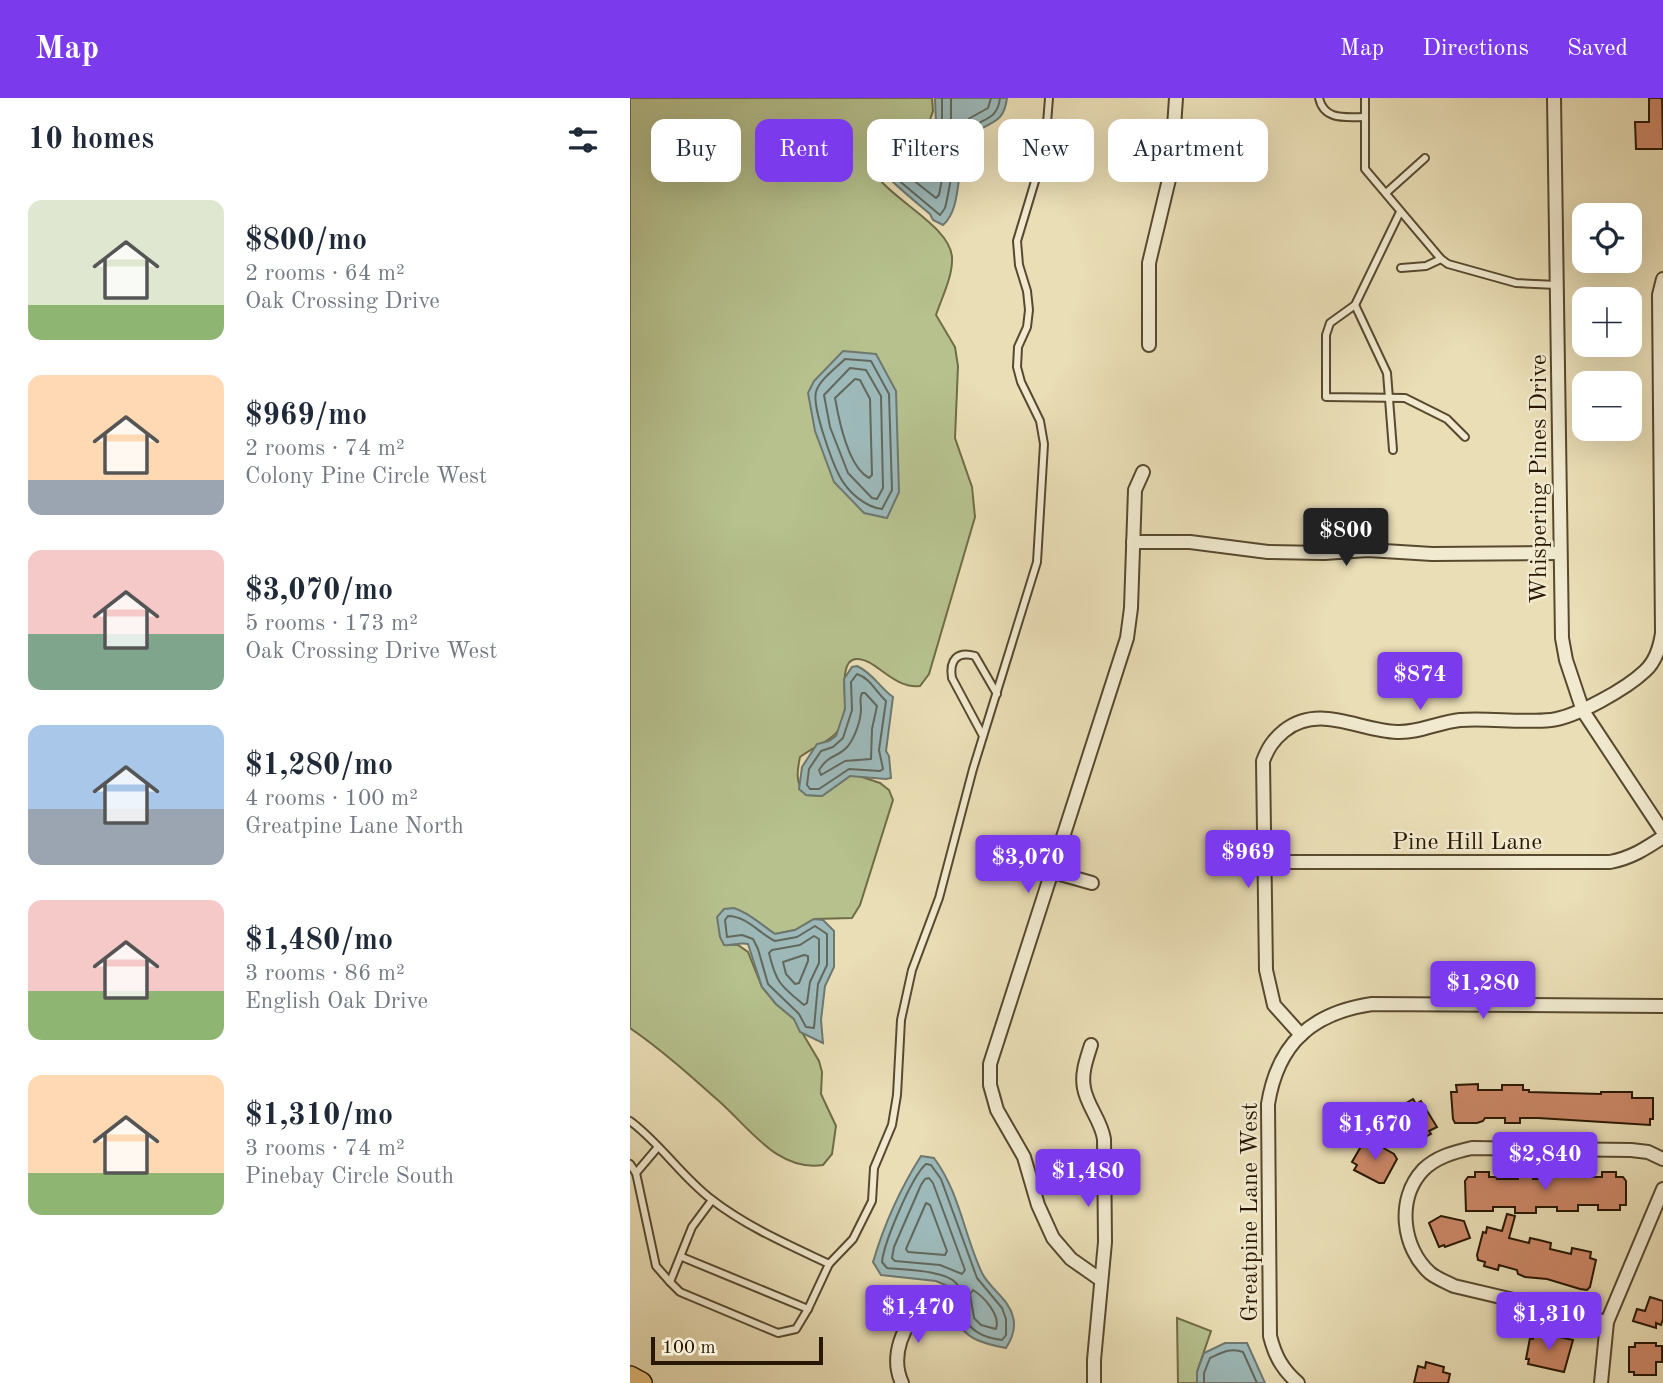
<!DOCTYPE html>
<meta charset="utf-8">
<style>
:root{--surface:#fff;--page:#f2f2f3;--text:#1f2937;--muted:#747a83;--accent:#7c3aed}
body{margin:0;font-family:"Old Standard TT",serif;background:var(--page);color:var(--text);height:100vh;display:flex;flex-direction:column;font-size:26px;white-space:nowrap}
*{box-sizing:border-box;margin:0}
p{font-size:23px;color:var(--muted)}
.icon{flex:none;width:38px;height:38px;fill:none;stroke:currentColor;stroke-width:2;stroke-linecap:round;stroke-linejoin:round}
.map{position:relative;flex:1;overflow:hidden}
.details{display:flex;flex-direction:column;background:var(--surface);width:630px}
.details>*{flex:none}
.top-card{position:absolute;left:21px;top:21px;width:665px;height:63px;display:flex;gap:14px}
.fabs{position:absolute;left:942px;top:105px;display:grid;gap:14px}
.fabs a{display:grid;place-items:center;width:70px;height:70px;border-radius:14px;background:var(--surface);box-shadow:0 7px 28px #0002;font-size:35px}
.scale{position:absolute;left:21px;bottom:18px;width:172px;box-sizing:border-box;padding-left:7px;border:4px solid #281701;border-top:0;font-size:19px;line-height:24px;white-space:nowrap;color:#281701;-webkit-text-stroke:5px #f1ead0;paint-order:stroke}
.price{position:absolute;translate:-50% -60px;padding:0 16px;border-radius:7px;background:var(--accent);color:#fff;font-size:23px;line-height:46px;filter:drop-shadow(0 2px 4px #0008)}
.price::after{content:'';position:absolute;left:50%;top:42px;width:21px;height:16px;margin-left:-10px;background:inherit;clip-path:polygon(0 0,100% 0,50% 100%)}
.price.active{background:#222;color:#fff}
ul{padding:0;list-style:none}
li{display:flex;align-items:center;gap:21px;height:175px;padding:0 28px}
li span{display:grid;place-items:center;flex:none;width:196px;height:140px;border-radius:14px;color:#555}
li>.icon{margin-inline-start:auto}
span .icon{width:84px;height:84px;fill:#fffc;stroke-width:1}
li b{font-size:30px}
h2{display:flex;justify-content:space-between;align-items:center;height:84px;padding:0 28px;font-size:30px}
.tag{padding:0 24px;border-radius:14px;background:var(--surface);box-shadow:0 7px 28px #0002;font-size:24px;line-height:63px}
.tag.active{background:var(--accent);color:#fff}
header{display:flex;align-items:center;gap:42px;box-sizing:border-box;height:98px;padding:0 35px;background:var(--accent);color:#fff}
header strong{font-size:33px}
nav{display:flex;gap:38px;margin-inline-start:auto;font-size:24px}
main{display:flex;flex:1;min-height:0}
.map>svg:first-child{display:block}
</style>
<header>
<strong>Map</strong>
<nav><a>Map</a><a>Directions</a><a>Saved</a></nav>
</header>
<main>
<section class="details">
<h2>10 homes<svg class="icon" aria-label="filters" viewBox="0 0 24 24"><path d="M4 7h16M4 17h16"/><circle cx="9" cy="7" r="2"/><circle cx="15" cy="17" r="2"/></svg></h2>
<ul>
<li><span style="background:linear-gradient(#dfe7d0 75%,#8fb573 0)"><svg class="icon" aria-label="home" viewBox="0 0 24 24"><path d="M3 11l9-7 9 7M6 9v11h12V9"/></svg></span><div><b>$800/mo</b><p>2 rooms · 64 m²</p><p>Oak Crossing Drive</p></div></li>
<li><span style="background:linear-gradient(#ffd9b3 75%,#9aa5b1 0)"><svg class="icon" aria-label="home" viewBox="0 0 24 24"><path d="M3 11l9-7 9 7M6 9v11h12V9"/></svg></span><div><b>$969/mo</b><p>2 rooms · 74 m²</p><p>Colony Pine Circle West</p></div></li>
<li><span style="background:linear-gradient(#f6c9c9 60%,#7fa58c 0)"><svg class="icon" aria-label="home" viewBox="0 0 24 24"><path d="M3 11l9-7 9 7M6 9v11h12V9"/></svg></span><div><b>$3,070/mo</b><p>5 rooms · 173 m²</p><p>Oak Crossing Drive West</p></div></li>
<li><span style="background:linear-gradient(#a9c7e8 60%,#9aa5b1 0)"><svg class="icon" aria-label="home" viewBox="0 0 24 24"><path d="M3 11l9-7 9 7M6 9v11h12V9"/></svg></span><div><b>$1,280/mo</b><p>4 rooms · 100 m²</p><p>Greatpine Lane North</p></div></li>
<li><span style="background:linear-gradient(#f6c9c9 65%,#8fb573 0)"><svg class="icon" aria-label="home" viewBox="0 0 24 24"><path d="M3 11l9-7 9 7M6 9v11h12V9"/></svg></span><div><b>$1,480/mo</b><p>3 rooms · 86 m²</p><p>English Oak Drive</p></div></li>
<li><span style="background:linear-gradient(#ffd9b3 70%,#8fb573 0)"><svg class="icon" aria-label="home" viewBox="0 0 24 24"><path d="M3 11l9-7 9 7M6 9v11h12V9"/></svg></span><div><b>$1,310/mo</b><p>3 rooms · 74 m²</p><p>Pinebay Circle South</p></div></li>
</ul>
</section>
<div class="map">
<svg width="1033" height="1285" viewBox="0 0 1033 1285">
<rect width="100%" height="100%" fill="#eadeb6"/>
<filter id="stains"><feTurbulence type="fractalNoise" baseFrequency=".00286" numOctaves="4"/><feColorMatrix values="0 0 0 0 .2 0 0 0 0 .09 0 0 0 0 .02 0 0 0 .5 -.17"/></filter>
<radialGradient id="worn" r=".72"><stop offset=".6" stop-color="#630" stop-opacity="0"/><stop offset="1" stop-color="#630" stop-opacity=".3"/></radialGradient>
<g fill="#b6c18e" stroke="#6f6c48" stroke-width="2">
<path d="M0,0H302L303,13L296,33L254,48L240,60C239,93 319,122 322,159C323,178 312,199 306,217L325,249L328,268L325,340L342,389L345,419L299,576L290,588C262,591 246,560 226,561C209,562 216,600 215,610C214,642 191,643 170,659C167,673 165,686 176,697L192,698L220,678H229L250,685L259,692L263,702L230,807L222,820L184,821L165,832L145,836C128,825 115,810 94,811V846L108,847L118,854L132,889L146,906L164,921L189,963L192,974L191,996L206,1028L202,1056L193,1067C149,1074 121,1032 91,1005C62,979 32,952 0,930Z"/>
<polygon points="547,1220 581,1233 567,1274 567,1285 548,1285"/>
</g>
<g fill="#9db9b9" stroke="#6e786f" stroke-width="2">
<path d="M305,0H377C373,30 357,21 342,39C323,61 335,108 313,127L303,122L300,116C281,100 261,84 245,66L260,52L301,36L306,26Z"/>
<polygon points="213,253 246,256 266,293 269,394 257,420 234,415 204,384 185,333 178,295 184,283"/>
<path d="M227,568C244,576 249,589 263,599L256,653L259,658L261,680L256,681L220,678L192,698L176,697L169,691L172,669L187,646L199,643L206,638L215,611L214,581L222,569Z"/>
<path d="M104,810C120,815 131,827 145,836L165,832L184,821L193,822L204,833V869L195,888L191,922L193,945L170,934L164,921L146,906L132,889L118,846C109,844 103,848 94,847L90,839L87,819L94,811Z"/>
<path d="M291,1058L304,1060C330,1095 334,1137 352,1175C360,1191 379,1201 383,1219C386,1230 382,1241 376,1250C355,1246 331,1241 326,1217C324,1207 325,1198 320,1189L306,1183L251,1177L243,1164C254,1127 270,1091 291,1058Z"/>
<polygon points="595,1245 617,1245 635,1285 567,1285 567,1274 574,1255"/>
</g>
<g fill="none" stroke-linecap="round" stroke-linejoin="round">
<g stroke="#62685d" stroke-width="2">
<path d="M312,0V27L306,40L263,58L257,65L267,81L310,117L315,110C321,88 323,51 337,34C350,19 367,25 370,0"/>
<polyline points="321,0 321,31 324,35 340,20 358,10 361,0"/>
<polygon points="314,46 318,49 309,97 306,100 273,74 269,67"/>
<path d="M215,261L241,263L259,296L262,392L252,411C235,409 218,394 210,379C202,364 182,309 186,294C189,282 206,270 215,261Z"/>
<polygon points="220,270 236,272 251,298 253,390 247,401 242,400 218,375 200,329 194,297"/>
<path d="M225,281L230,282L240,301L242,377L239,380C218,369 209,323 205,300Z"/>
<path d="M227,576C240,580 246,594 256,603L249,652L253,671L250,673L219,671L189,691H180L177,687L179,671L191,653L203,649L213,640L222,612L221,584Z"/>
<path d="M232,595H235L247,608L242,631L241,661L215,663L191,677L189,672C200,655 208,660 218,648C225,639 231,622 231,611C231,604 229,601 232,595Z"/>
<path d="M98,818C116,818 129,835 145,843L167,839L185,828L197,836V867L188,886L184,930L176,929L169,916L138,886L128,851L123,841L112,837L97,839L95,822Z"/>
<path d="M184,838L189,841V865L180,884L177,905L174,907C151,888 146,885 139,855L142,852L170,847Z"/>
<polygon points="174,857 178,858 178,863 169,885 165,886 156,876 153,864"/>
<path d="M296,1066L301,1067L311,1081L347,1180L372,1210L376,1221V1237L372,1242C354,1240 335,1232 332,1211C331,1202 333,1192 326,1185C315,1172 273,1172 257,1170L252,1164C254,1144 282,1078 296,1066Z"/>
<polygon points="299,1080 303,1085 335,1172 332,1176 310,1167 265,1163 262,1160 264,1149 291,1087 295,1081"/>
<polygon points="296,1105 300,1107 317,1153 315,1157 278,1154 276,1151"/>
<path d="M343,1192C354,1199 371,1217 366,1231L351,1227L344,1220L340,1196Z"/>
<path d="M574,1285V1275L580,1260C591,1255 601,1249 613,1254L627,1285"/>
</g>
</g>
<g fill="#cc8767" stroke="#281701" stroke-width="2">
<polygon points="1019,0 1032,0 1033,51 1006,51 1005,24 1019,24"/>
<polygon points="848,986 848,992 872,992 872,987 893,987 893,992 899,992 899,994 971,996 971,994 1002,994 1002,1000 1023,1000 1023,1021 1020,1021 1020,1027 908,1020 890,1020 890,1025 875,1025 875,1020 855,1020 853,1023 847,1025 825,1025 823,1021 821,994 827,994 826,987"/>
<polygon points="783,1001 786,1006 791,1003 807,1029 799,1033 801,1036 780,1047 763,1020 767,1017 764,1012"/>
<polygon points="741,1043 764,1056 767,1061 754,1085 749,1085 724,1072 727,1067 722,1064 733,1045 738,1048"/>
<polygon points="845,1074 859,1074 859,1079 866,1079 867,1081 888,1081 888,1076 903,1076 903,1081 921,1081 923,1075 930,1074 951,1075 953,1079 972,1079 972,1074 986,1074 986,1079 993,1079 996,1083 996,1107 990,1107 990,1112 968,1112 968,1107 948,1107 948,1113 927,1113 927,1109 906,1109 906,1115 885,1115 885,1109 863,1109 863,1113 836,1113 835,1083 838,1079 845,1079"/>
<polygon points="877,1116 885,1118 879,1140 899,1145 900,1140 909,1142 921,1145 920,1151 941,1156 942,1150 961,1154 960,1160 966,1162 960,1189 957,1192 950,1191 917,1181 895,1179 888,1176 887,1172 869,1167 868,1172 854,1168 855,1164 848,1162 847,1157 853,1134 856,1135 857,1129 872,1133"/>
<polygon points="811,1118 834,1123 840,1140 815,1149 814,1147 809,1149 799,1125"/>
<polygon points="1020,1199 1033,1203 1033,1221 1031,1227 1026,1225 1026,1230 1003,1223 1007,1211 1015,1213"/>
<polygon points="905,1234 943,1242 934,1274 898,1266 899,1261 896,1261 900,1240 903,1241"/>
<polygon points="1005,1245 1026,1245 1026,1248 1032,1248 1032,1264 1026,1264 1026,1277 1004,1277 1004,1274 999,1274 999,1249 1005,1249"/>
<polygon points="796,1264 814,1269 813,1274 820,1276 818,1285 784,1285 788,1268 795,1270"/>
</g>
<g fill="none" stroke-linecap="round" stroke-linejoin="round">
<defs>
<g id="service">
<path d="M689,0C694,23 716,19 735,19"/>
<polyline points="735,0 735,71 811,161 818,166 886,185 927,187"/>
<polyline points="756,95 795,60"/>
<polyline points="770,114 725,207 700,225 696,237 696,299 775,300 817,321 835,339"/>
<polyline points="771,170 796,168 811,161"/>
<polyline points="725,207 757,275 763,352"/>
<path d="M353,638L322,580C319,562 327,553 345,558L367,596"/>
<path d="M0,1023C30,1045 51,1078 81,1101C117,1129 159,1147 199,1166"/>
<polyline points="0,1066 6,1075 26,1168 40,1184 50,1194 148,1235 166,1231 178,1211 199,1166 223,1141 242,1103 244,1070 262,1027 267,997 271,922 282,872 309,800 343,671 407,464 414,346 410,323 391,284 387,269 388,249 397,229 399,212 397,193 389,167 387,143 415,50 419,0"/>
<polyline points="6,1075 28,1049"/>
<polyline points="52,1159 178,1211"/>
<polyline points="40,1184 62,1129 82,1102"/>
</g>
<g id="minor">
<polyline points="924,0 932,540 936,562 953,613 1033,734"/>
<polyline points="519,247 519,165 541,73 546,0"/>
<polyline points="503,444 560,444 638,454 694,455 738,452 802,456 930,455"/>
<path d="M634,764H980C1001,760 1015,751 1033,739"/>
<polyline points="423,774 462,785"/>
<path d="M671,937L644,907L636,872L633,663C638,650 643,642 654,633C689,605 729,633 767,634C789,635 809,624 830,622C860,620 891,625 921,622C946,619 996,591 1015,573C1026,563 1030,549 1032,535L1029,197L1033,181"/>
<path d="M461,947C457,960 451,975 454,990C457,1008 471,1022 474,1041L475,1144L464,1262V1285"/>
<polyline points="471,1182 441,1161 423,1140 408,1107 394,1059 367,1012 360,987 360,966 497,540 501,510 505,392 513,374"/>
<path d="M977,1224L824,1188C816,1184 806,1180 800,1175C772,1150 766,1101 793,1072C806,1059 824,1054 842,1050L1001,1052L1018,1054L1033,1061"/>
<path d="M272,1285C260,1259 272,1224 296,1209"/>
<path d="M668,1285C652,1271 645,1258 640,1238L638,1006C648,945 682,915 742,906L1033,908"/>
<polyline points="971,1285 977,1224 1033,1091"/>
</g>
<polyline id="motorway" points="0,1279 11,1285"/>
</defs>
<use href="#service" stroke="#58492e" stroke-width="10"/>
<use href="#minor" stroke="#58492e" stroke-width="16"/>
<use href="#motorway" stroke="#281701" stroke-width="24"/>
<use href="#service" stroke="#f1ead0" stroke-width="6"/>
<use href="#minor" stroke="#f1ead0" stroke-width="12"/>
<use href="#motorway" stroke="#e5bf7b" stroke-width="21"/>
</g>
<g text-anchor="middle" stroke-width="5" stroke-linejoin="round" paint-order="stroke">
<g font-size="24" fill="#281701" stroke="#f1ead0">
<text transform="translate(908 381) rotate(-90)" y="8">Whispering Pines Drive</text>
<text x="837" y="751">Pine Hill Lane</text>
<text transform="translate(619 1114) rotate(-90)" y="8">Greatpine Lane West</text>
</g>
</g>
<rect width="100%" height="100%" filter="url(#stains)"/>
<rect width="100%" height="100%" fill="url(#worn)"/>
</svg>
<div class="fabs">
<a><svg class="icon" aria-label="locate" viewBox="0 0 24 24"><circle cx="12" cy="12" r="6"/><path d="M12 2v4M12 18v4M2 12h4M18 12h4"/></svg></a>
<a>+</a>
<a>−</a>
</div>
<div class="scale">100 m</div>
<b class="price active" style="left:716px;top:470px">$800</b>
<b class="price" style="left:790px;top:614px">$874</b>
<b class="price" style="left:618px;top:792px">$969</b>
<b class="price" style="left:398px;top:797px">$3,070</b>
<b class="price" style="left:853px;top:923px">$1,280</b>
<b class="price" style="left:745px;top:1064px">$1,670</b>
<b class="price" style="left:915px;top:1094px">$2,840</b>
<b class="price" style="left:458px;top:1111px">$1,480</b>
<b class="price" style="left:288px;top:1247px">$1,470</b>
<b class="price" style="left:919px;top:1254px">$1,310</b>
<div class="top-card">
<a class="tag">Buy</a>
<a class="tag active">Rent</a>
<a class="tag">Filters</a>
<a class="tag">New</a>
<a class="tag">Apartment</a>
</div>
</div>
</main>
